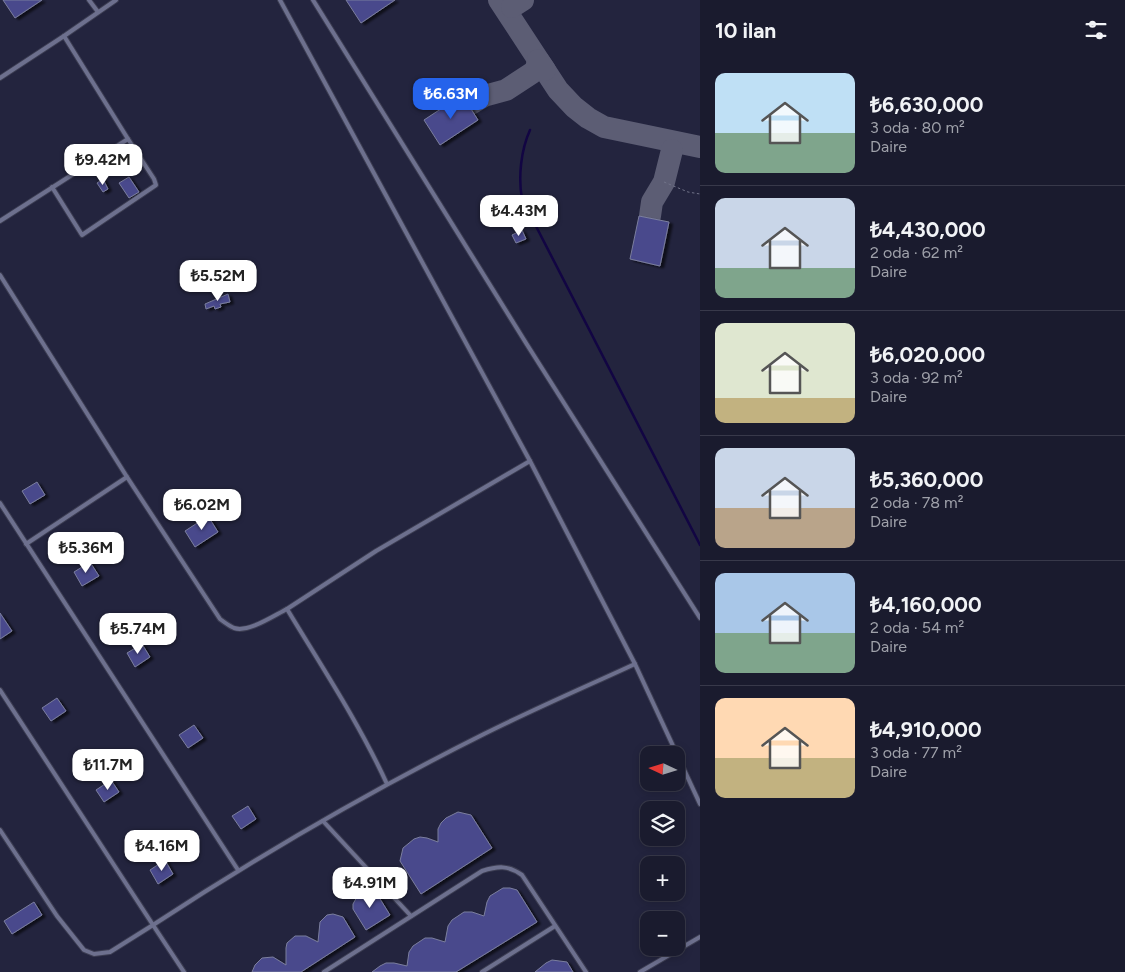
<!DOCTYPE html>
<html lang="tr">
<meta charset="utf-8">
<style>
:root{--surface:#1a1b2e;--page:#232436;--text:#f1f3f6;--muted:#9fa1aa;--line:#38394a;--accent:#2563eb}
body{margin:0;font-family:Figtree,sans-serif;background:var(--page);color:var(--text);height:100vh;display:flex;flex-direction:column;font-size:19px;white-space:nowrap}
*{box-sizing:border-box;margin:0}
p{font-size:16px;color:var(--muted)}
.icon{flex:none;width:28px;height:28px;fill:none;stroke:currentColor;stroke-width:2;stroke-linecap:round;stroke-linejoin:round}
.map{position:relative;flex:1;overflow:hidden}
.sheet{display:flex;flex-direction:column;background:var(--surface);width:425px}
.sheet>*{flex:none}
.needle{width:32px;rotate:274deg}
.controls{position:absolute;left:640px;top:746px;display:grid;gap:10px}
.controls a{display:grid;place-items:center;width:45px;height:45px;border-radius:10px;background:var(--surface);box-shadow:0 2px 8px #0003,0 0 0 1px var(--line);font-size:25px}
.price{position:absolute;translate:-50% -42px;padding:0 11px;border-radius:10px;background:#fff;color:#222;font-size:16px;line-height:32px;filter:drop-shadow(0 1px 2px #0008)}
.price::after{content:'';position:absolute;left:50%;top:30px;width:15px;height:11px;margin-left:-8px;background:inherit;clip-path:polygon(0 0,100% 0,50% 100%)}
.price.on{background:var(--accent);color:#fff}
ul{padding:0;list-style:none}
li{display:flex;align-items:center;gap:15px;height:125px;padding:0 15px}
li+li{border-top:1px solid var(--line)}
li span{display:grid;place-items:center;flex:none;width:140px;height:100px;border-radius:10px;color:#555}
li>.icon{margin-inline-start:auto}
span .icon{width:60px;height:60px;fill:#fffc;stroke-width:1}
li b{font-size:21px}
h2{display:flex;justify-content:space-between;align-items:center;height:60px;padding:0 15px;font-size:21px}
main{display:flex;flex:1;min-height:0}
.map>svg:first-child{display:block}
</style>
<main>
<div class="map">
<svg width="700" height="972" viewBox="0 0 700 972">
<defs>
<filter id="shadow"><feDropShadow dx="3.5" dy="2" stdDeviation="1" flood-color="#0009"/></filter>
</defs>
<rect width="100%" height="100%" fill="#23243e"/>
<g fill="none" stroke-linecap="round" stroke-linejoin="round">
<path stroke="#120543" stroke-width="2.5" d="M530,130C521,150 518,177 522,199L700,545"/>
<g stroke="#5c5d74" stroke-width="22">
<polyline points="499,0 558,90 574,107 588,118 604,127 700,147"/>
<polyline points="512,7 523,0"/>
<polyline points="469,105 484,96 506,90 532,73 536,69 538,60 545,70"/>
<polyline points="650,216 652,202 664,182 672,150"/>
</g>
</g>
<g fill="#494a8c" stroke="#7b7e9e" filter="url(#shadow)">
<polygon points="3,0 42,0 15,18"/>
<polygon points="346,0 395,0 361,23"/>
<polygon points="462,95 478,120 440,145 424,120"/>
<polygon points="129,177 139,192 129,198 119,183"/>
<polygon points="103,179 108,189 103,192 97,183"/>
<polygon points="639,216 669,222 660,266 630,259"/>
<polygon points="522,230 526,239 516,243 512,235"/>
<polygon points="228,294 230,302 220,304 221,307 215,309 214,306 206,309 205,304"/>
<polygon points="37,482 45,495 30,504 22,491"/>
<polygon points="208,516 218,532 195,547 185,531"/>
<polygon points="90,562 99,576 82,586 74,572"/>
<polygon points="0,613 12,631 0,639"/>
<polygon points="142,644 150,657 135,667 127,653"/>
<polygon points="57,698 66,711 51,721 42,708"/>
<polygon points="194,725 203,738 188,748 179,735"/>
<polygon points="111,780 119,792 104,802 96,790"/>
<polygon points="248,806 256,819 241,829 232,816"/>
<polygon points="458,812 471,815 492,848 421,894 400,861 403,848 414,839 420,837 427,838 438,842 438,829 441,823 446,818"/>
<polygon points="165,860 173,874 158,884 150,870"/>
<polygon points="503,888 510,888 517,890 537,922 456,972 372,972 380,966 386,963 394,963 407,966 409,952 413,946 425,938 432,938 445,942 448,926 452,920 464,912 472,912 484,916 487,902 490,896"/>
<polygon points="367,891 377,894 390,915 366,930 353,909 353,904 358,895"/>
<polygon points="34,902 42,915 12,934 4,921"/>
<polygon points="333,914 343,917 355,937 301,972 252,972 255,965 262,958 273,957 286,965 286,948 287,943 295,936 306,936 318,942 320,922 327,915"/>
<polygon points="552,960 567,962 573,972 535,972 546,963"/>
</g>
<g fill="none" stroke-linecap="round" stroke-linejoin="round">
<defs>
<g id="lane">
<polyline points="89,0 98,12"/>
<polyline points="280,0 530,461 635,664 700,804"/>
<polyline points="313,0 526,343 700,618"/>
<polyline points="0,78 64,36"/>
<polyline points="52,187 82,235 156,185 154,179 128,139"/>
<polyline points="0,221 128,139 64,36 116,0"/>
<path d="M0,275L127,477L220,619C224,622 229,626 234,628C248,633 273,616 287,609"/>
<polyline points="0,503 238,870"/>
<polyline points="26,544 127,477"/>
<polyline points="0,690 153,925 110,952 94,954 84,950 57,916 0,830"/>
<path d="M387,784C359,723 322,667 287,609L376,551L530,461"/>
<polyline points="323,821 411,916"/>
<path d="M184,972L153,925C260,855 370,791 484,734C534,709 585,687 635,664"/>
<path d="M324,972L482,871C498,866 508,865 522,875L586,972"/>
<polyline points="482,972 555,926"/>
<polyline points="640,972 700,937"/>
</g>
</defs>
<use href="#lane" stroke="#3c3d52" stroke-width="6"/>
<polyline stroke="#717389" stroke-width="1" stroke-dasharray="2.5 2.5" stroke-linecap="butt" points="664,182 688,192 700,194"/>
<use href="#lane" stroke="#6d708e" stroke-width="4"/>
</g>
</svg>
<div class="controls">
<a><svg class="needle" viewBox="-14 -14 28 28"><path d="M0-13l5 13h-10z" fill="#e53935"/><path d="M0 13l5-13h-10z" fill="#9fa1aa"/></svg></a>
<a><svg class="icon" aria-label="layers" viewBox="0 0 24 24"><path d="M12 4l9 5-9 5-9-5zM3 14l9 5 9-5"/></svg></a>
<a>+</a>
<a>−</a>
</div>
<b class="price on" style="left:451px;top:120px">₺6.63M</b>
<b class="price" style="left:103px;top:186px">₺9.42M</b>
<b class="price" style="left:519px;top:237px">₺4.43M</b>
<b class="price" style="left:218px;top:302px">₺5.52M</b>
<b class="price" style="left:202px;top:531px">₺6.02M</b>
<b class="price" style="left:86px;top:574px">₺5.36M</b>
<b class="price" style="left:138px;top:655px">₺5.74M</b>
<b class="price" style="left:108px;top:791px">₺11.7M</b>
<b class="price" style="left:162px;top:872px">₺4.16M</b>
<b class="price" style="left:370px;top:909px">₺4.91M</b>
</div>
<section class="sheet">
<h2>10 ilan<svg class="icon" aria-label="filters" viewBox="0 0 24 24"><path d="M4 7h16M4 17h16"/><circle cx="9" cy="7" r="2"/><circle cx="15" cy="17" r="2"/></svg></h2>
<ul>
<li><span style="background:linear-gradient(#bfe0f5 60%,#7fa58c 0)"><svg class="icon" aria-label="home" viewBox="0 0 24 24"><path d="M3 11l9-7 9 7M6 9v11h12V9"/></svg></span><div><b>₺6,630,000</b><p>3 oda · 80 m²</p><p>Daire</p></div></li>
<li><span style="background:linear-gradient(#c9d6e8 70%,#7fa58c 0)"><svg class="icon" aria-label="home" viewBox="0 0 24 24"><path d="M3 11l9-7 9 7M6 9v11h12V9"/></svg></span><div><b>₺4,430,000</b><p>2 oda · 62 m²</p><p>Daire</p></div></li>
<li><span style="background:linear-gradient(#dfe7d0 75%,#c2b280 0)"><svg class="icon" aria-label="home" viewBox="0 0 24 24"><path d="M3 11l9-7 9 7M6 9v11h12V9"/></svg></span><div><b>₺6,020,000</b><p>3 oda · 92 m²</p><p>Daire</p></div></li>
<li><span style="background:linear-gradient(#c9d6e8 60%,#b9a48a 0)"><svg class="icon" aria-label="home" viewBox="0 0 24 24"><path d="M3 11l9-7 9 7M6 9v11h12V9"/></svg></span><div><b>₺5,360,000</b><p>2 oda · 78 m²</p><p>Daire</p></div></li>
<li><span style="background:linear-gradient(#a9c7e8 60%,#7fa58c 0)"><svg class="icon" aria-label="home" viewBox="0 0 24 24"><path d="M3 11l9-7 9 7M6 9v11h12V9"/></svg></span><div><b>₺4,160,000</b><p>2 oda · 54 m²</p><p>Daire</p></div></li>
<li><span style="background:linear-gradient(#ffd9b3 60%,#c2b280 0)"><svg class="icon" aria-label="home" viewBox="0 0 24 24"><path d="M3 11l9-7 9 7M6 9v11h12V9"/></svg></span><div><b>₺4,910,000</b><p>3 oda · 77 m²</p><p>Daire</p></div></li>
</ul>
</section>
</main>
